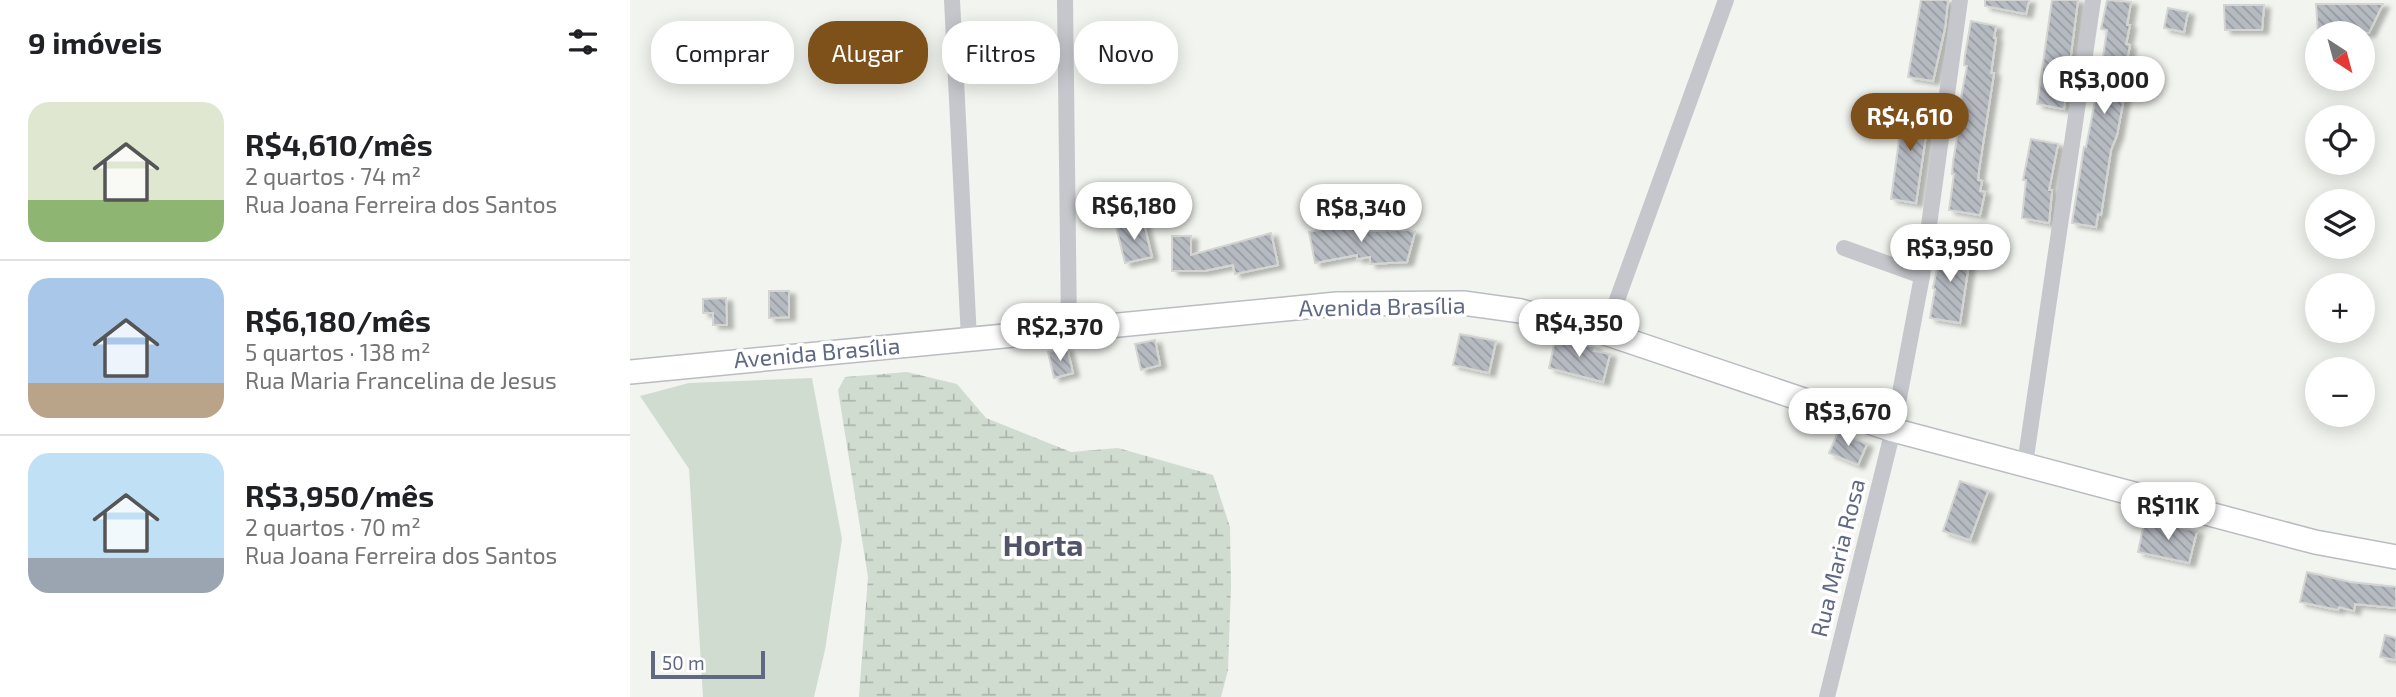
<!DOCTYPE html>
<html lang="pt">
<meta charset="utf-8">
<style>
:root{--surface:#fff;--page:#f2f2f2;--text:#202124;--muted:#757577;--line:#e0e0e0;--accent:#7e511b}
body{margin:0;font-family:"Exo 2",sans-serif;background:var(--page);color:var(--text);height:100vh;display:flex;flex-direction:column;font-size:26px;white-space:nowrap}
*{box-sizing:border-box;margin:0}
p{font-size:23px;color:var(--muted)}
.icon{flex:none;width:38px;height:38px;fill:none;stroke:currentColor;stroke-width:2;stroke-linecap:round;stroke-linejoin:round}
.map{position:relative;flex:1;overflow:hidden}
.details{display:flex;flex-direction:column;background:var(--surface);width:630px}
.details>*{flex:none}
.hud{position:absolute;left:21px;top:21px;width:665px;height:63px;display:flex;gap:14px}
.needle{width:46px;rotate:144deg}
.fabs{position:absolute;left:1675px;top:21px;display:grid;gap:14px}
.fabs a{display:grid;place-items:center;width:70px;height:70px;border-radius:50%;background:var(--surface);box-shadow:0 4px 18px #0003;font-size:35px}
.scale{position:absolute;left:21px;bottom:18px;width:114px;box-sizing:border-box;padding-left:7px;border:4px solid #606983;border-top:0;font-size:19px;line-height:24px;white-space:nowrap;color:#606983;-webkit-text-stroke:5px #fff;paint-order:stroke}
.price{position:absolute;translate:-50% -60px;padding:0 16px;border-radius:24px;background:#fff;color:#222;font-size:23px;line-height:46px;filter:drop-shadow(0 2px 4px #0008)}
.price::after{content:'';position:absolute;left:50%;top:42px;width:21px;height:16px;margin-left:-10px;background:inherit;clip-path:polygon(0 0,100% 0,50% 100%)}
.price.current{background:var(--accent);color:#fff}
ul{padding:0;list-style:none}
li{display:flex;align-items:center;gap:21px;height:175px;padding:0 28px}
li+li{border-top:2px solid var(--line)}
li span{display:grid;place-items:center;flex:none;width:196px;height:140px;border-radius:21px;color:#555}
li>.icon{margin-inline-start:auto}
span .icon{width:84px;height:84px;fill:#fffc;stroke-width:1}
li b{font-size:30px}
h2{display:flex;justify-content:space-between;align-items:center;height:84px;padding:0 28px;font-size:30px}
.pill{padding:0 24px;border-radius:28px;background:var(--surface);box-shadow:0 4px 18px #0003;font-size:24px;line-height:63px}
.pill.current{background:var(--accent);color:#fff}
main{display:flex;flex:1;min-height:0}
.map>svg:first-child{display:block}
</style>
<main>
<section class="details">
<h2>9 imóveis<svg class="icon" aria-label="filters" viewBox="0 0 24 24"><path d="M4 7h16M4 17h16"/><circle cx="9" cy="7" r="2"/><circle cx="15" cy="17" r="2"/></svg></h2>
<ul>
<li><span style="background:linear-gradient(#dfe7d0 70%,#8fb573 0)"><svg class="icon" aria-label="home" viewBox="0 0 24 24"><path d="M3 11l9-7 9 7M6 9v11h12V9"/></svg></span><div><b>R$4,610/mês</b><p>2 quartos · 74 m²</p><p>Rua Joana Ferreira dos Santos</p></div></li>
<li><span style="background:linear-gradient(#a9c7e8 75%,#b9a48a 0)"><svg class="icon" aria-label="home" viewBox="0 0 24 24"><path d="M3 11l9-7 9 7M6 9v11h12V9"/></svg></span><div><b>R$6,180/mês</b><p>5 quartos · 138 m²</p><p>Rua Maria Francelina de Jesus</p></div></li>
<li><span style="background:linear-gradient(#bfe0f5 75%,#9aa5b1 0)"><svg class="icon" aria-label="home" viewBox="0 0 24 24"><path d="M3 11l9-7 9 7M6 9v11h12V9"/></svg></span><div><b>R$3,950/mês</b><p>2 quartos · 70 m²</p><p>Rua Joana Ferreira dos Santos</p></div></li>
</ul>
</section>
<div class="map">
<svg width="1766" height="697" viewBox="0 0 1766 697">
<defs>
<pattern id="wetland-marsh" width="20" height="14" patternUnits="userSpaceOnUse" patternTransform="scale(1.75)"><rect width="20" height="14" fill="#d1dcd0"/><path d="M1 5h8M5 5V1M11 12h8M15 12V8" fill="none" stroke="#adb6ae"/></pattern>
<pattern id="building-back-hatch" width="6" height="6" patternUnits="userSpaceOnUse" patternTransform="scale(1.75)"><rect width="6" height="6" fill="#b6bac1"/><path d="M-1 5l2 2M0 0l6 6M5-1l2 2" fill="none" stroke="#979ba2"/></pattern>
<filter id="shadow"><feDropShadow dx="6" dy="3.5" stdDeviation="2" flood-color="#0004"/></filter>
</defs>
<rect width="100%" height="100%" fill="#f2f4ef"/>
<polygon fill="#d1dcd0" points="182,378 212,539 195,650 184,697 73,697 59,469 10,396 59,383"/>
<polygon fill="url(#wetland-marsh)" points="277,372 327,384 356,418 441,452 488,448 583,475 600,527 601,586 598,670 591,697 229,697 238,577 208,390 215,377"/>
<g fill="url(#building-back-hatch)" stroke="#d4d5d2" stroke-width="2" filter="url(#shadow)">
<polygon points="1291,0 1318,0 1315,28 1303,81 1278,77"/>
<polygon points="1355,0 1399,0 1396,14 1355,6"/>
<polygon points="1422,0 1448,0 1434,109 1407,104"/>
<polygon points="1477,0 1501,2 1497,25 1500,25 1496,44 1500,45 1493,81 1497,82 1487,135 1481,150 1471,215 1468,214 1466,227 1442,223 1454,147 1456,147 1458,137 1471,70 1477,30 1471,29"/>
<polygon points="1686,4 1753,4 1739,33 1688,33"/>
<polygon points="1594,5 1634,5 1632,30 1595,30"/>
<polygon points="1538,8 1558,12 1554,32 1534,28"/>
<polygon points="1341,21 1366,26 1364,38 1366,38 1361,73 1364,73 1349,170 1348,180 1352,181 1350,191 1355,192 1350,215 1319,210 1324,174 1322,174 1323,162 1332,108 1330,107 1332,92 1337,66 1334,65 1335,55"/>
<polygon points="1274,103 1300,108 1286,203 1261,199"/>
<polygon points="1401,139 1428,144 1419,190 1422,190 1419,223 1392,218 1396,180 1393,180"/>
<polygon points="513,220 522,257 495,263 486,227"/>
<polygon points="716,224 716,227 734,225 735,231 778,230 785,232 777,262 740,264 740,257 727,259 727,255 685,263 679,232"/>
<polygon points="641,233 648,265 605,274 603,265 574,271 542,271 542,236 561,236 561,255"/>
<polygon points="1312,245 1341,250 1330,323 1300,318 1305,289 1303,288"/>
<polygon points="139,291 159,291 159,317 139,318"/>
<polygon points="96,298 97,325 83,325 83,313 73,313 73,299"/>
<polygon points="830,334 866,341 859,373 823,365"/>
<polygon points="926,336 948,341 948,343 965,347 964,351 980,354 973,382 919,368"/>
<polygon points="525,340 530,365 511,370 505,344"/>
<polygon points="437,348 443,373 424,378 418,352"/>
<polygon points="1208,432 1237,444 1228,465 1199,453"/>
<polygon points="1330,481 1358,491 1340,540 1313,531"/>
<polygon points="1514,523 1528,526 1529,523 1567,531 1559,563 1508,552"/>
<polygon points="1677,572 1720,582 1766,587 1766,608 1725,604 1724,611 1709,607 1708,610 1670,602"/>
<polygon points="1755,635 1766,638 1766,660 1750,657"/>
</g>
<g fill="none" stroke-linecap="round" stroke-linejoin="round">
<defs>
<polyline id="secondary" points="0,372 707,304 833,303 891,311 975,333 1263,430 1685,542 1766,557"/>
</defs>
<use href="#secondary" stroke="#babcc2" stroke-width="26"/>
<g stroke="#c6c7cc" stroke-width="16">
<polyline points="322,0 339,339"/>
<polyline points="435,0 439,329"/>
<polyline points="1214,248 1292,276"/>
<polyline points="975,333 1096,0"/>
<polyline points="1395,464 1463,0"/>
<polyline points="1197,697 1263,430 1292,276 1330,0"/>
</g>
<use href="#secondary" stroke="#fff" stroke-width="23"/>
</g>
<g text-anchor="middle" stroke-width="7" stroke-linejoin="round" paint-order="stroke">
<g font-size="23" fill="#606983" stroke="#fff">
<text transform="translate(752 307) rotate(-1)" y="8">Avenida Brasília</text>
<text transform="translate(187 353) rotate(-5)" y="8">Avenida Brasília</text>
<text transform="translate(1208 558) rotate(-76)" y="8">Rua Maria Rosa</text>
</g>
<g font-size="30" font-weight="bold" fill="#4f5567" stroke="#fff">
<text x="413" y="556">Horta</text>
</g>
</g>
</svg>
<div class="fabs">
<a><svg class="needle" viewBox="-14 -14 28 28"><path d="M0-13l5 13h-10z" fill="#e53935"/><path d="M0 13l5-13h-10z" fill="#757577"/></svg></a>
<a><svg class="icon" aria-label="locate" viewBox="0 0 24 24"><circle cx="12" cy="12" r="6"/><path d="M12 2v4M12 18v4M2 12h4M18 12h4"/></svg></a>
<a><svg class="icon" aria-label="layers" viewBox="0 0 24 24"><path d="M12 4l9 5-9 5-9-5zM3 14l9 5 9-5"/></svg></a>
<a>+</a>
<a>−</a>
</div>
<div class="scale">50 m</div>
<b class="price" style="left:1474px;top:116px">R$3,000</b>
<b class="price current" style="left:1280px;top:153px">R$4,610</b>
<b class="price" style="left:504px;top:242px">R$6,180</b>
<b class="price" style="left:731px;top:244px">R$8,340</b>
<b class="price" style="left:1320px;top:284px">R$3,950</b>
<b class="price" style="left:949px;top:359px">R$4,350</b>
<b class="price" style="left:430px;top:363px">R$2,370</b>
<b class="price" style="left:1218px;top:448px">R$3,670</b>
<b class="price" style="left:1538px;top:542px">R$11K</b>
<div class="hud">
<a class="pill">Comprar</a>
<a class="pill current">Alugar</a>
<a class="pill">Filtros</a>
<a class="pill">Novo</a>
</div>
</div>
</main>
